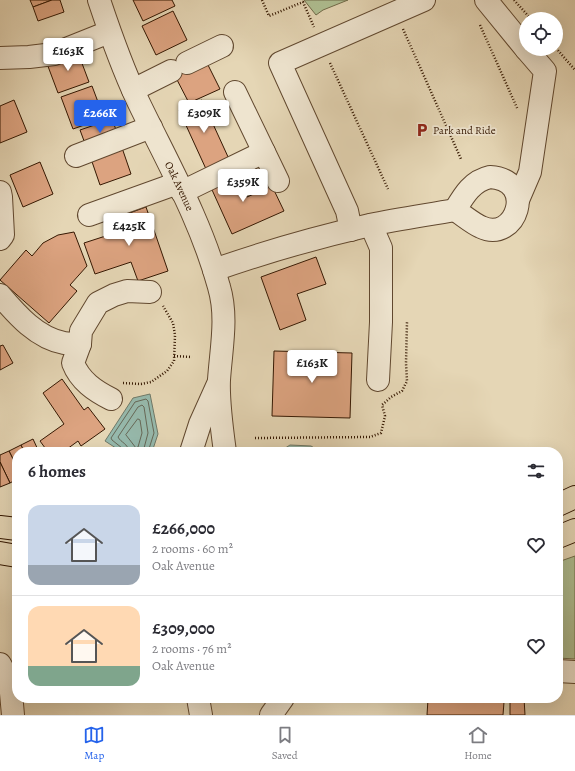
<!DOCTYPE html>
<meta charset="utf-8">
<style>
:root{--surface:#fff;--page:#f7f7f7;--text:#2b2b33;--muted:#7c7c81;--line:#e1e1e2;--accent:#2563eb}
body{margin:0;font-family:Alegreya,serif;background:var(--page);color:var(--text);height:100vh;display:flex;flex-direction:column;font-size:15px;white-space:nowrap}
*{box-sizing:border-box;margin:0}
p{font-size:13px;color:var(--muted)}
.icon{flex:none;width:22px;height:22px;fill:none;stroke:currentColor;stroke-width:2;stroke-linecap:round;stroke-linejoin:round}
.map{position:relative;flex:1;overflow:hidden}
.drawer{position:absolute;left:12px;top:447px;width:551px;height:256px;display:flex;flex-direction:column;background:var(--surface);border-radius:16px;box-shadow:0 4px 16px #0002}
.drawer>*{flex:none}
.fabs{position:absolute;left:519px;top:12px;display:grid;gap:8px}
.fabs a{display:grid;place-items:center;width:44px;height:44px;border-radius:50%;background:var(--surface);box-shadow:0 4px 16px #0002;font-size:20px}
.price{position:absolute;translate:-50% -34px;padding:0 9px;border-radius:4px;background:#fff;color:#222;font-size:13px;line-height:26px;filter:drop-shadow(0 1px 2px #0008)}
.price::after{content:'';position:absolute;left:50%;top:24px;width:12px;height:9px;margin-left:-6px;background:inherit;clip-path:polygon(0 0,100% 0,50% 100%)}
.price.current{background:var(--accent);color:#fff}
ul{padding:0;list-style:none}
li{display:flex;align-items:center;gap:12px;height:100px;padding:0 16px}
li+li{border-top:1px solid var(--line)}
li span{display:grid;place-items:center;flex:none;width:112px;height:80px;border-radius:12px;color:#555}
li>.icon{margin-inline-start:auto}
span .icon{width:48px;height:48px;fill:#fffc;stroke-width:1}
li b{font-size:17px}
h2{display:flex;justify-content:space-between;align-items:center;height:48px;padding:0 16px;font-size:17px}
.dock{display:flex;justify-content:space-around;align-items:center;height:56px;border-top:1px solid var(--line);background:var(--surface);font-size:11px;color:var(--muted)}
.dock a{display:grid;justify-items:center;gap:2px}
.dock .current{color:var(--accent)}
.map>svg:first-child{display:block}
</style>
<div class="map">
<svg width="575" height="715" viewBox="0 0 575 715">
<rect width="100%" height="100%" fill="#e5d6b5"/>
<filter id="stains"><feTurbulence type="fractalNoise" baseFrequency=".005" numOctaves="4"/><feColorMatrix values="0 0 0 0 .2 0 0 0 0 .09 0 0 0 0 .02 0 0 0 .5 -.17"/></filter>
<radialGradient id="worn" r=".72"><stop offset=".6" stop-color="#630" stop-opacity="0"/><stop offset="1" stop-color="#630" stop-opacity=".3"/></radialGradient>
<g fill="#afbf92" stroke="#726c4a">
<polygon points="304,0 348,0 323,10 316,15"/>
<polygon points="575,556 575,659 558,658 558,562"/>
</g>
<g fill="#96b9ac" stroke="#6f7968">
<polygon points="150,394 158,434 152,452 122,452 105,441 133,398"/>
<polygon points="290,445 311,446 321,452 279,452"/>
</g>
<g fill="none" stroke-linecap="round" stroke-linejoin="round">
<g stroke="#666857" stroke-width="1">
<polygon points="138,419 140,420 142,433 138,447 136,448 126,435"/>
<polyline points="124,452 122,448 112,440 111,438 135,402 146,399 148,401 154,433 148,452"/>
<path d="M129,452C128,443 121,443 118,437L138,407L142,405L144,407L148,433L143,452"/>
</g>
</g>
<g fill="#dca380" stroke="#351802">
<polygon points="30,0 52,0 33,7"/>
<polygon points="52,0 60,0 64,12 38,21 33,7"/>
<polygon points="133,0 172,0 175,6 143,21"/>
<polygon points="173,11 187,40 156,55 142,26"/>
<polygon points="77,50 89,82 58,93 46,61"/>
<polygon points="205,59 220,89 189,103 174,74"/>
<polygon points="92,86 104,118 73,129 61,97"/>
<polygon points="14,100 27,132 0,143 0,106"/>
<polygon points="202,100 229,159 206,169 179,110"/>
<polygon points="112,119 119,138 87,149 80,130"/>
<polygon points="120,142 131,174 100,185 89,153"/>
<polygon points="40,162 53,194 23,207 10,175"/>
<polygon points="234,170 247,197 272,186 284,211 232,234 208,181"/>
<polygon points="146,207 168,271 138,281 131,262 95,274 84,243 121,231 116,218"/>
<polygon points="74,232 87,266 70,285 77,291 49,323 0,280 26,250 32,256 43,243 58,235"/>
<polygon points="316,257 326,284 297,294 306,320 280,330 261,277"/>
<polygon points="3,345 13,363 0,370 0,346"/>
<polygon points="274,351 352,353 350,418 272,416"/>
<polygon points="62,379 84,410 88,407 105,429 81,446 78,441 63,452 48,452 40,441 64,424 43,393"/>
<polygon points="33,439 39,452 24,452 21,445"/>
<polygon points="21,445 24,452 17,452 17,467 9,451"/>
<polygon points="9,451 17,467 17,479 10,483 0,462 0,455"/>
<polygon points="0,462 10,483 0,487"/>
<polygon points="524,698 525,715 510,715 510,699"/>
<polygon points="428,699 504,702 503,715 427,715"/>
</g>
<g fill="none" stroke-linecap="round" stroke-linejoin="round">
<defs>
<g id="minor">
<path id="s1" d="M99,0C110,33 122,67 137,99C166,160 201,220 219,287C228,317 221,349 219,380C218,402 222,430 225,452"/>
<polyline points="486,0 526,49"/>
<polyline points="0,58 29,57 54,54 109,32"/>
<polyline points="187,63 222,46"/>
<polyline points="133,90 171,71"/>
<polyline points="235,92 278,181"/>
<polyline points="76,156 151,127"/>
<path d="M490,177C538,180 516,244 481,227C472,223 463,215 455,210C464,195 472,181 490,177Z"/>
<polyline points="0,192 1,197 3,235 0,239"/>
<polyline points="182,192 264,152"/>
<polyline points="518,200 530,172 545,71 526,49"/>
<polyline points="89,215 178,183"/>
<polyline points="371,225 381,248 381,322 378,380"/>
<polyline points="351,230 347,211 280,63 424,0"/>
<path d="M214,270C265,252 318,237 370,225C398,219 427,215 455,210"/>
<path d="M0,295C17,315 37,338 64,343C69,344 75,344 80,344"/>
<path d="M111,399C95,391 80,381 73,363L80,344L81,331L98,303L114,295L127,291L150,292"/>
<polyline points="191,452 200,424 218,384"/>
<polyline points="0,664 10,682 13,715"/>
<polyline points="558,671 575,672"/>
<polyline points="198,698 201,715"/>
<polyline points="271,715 283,698"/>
</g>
<g id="major">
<polyline points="558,505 575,497"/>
<polyline points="0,527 17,529"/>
<polyline points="558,537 575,530"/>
<polyline points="0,553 17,556"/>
</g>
</defs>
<use href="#minor" stroke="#61482f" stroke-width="24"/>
<use href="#major" stroke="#351802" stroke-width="24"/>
<g stroke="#351802" stroke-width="2.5" stroke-dasharray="1 2" stroke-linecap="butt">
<polyline points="262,0 269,16 303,2 314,27"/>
<polyline points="514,0 531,19"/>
<polyline points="480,25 518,110"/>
<polyline points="403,29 461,159"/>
<polyline points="556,48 575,70"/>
<polyline points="330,63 388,189"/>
<polyline points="174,356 192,357"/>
<polyline points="123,383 141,384 151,382 167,371 174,361 175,335 173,323 163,306"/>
<polyline points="255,438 370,437 381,433 385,416 382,405 391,397 402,391 407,381 406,363 407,322"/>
</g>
<use href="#minor" stroke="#eee4cf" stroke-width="22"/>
<use href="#major" stroke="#e5d6b5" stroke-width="22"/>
</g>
<defs>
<symbol id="parking-bare" viewBox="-9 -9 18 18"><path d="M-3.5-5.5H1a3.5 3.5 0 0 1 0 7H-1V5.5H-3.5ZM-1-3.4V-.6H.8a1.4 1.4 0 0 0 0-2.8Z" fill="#8f2418" stroke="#eee4cf" stroke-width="2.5" paint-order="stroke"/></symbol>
</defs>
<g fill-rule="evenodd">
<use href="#parking-bare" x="412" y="120" width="20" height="20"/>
</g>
<g text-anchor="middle" stroke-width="3.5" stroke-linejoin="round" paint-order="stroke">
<g font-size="11" fill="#351802" stroke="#eee4cf" text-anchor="start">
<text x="433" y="134">Park and Ride</text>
</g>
<g font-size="11" fill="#351802" stroke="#eee4cf">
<text dy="4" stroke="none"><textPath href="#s1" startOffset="203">Oak Avenue</textPath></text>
</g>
</g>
<rect width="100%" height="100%" filter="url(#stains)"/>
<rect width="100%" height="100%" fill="url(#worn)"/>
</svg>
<div class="fabs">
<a><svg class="icon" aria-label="locate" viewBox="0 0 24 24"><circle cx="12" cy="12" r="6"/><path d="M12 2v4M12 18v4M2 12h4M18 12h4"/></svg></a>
</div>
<b class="price" style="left:68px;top:72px">£163K</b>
<b class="price current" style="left:100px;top:134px">£266K</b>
<b class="price" style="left:204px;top:134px">£309K</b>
<b class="price" style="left:243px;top:203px">£359K</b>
<b class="price" style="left:129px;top:247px">£425K</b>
<b class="price" style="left:312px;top:384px">£163K</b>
<section class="drawer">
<h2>6 homes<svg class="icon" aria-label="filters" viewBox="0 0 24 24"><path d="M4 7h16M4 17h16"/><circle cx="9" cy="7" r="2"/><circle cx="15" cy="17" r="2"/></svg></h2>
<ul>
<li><span style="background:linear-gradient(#c9d6e8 75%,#9aa5b1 0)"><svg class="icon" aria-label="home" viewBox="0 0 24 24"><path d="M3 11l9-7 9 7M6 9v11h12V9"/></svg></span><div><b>£266,000</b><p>2 rooms · 60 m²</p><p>Oak Avenue</p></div><svg class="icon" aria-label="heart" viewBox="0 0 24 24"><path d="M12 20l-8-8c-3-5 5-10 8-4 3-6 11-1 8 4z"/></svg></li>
<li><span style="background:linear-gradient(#ffd9b3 75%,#7fa58c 0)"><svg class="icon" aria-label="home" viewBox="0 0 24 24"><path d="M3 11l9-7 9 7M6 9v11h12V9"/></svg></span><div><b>£309,000</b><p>2 rooms · 76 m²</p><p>Oak Avenue</p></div><svg class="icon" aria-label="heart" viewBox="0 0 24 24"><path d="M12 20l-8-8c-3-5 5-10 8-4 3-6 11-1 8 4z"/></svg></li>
</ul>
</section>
</div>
<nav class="dock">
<a class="current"><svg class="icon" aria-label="map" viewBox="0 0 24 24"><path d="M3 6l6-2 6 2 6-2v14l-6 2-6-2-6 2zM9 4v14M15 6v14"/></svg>Map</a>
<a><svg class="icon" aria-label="saved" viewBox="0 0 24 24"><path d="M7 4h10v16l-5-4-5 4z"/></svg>Saved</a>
<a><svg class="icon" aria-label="home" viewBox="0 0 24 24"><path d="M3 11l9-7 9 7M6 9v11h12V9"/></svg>Home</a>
</nav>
